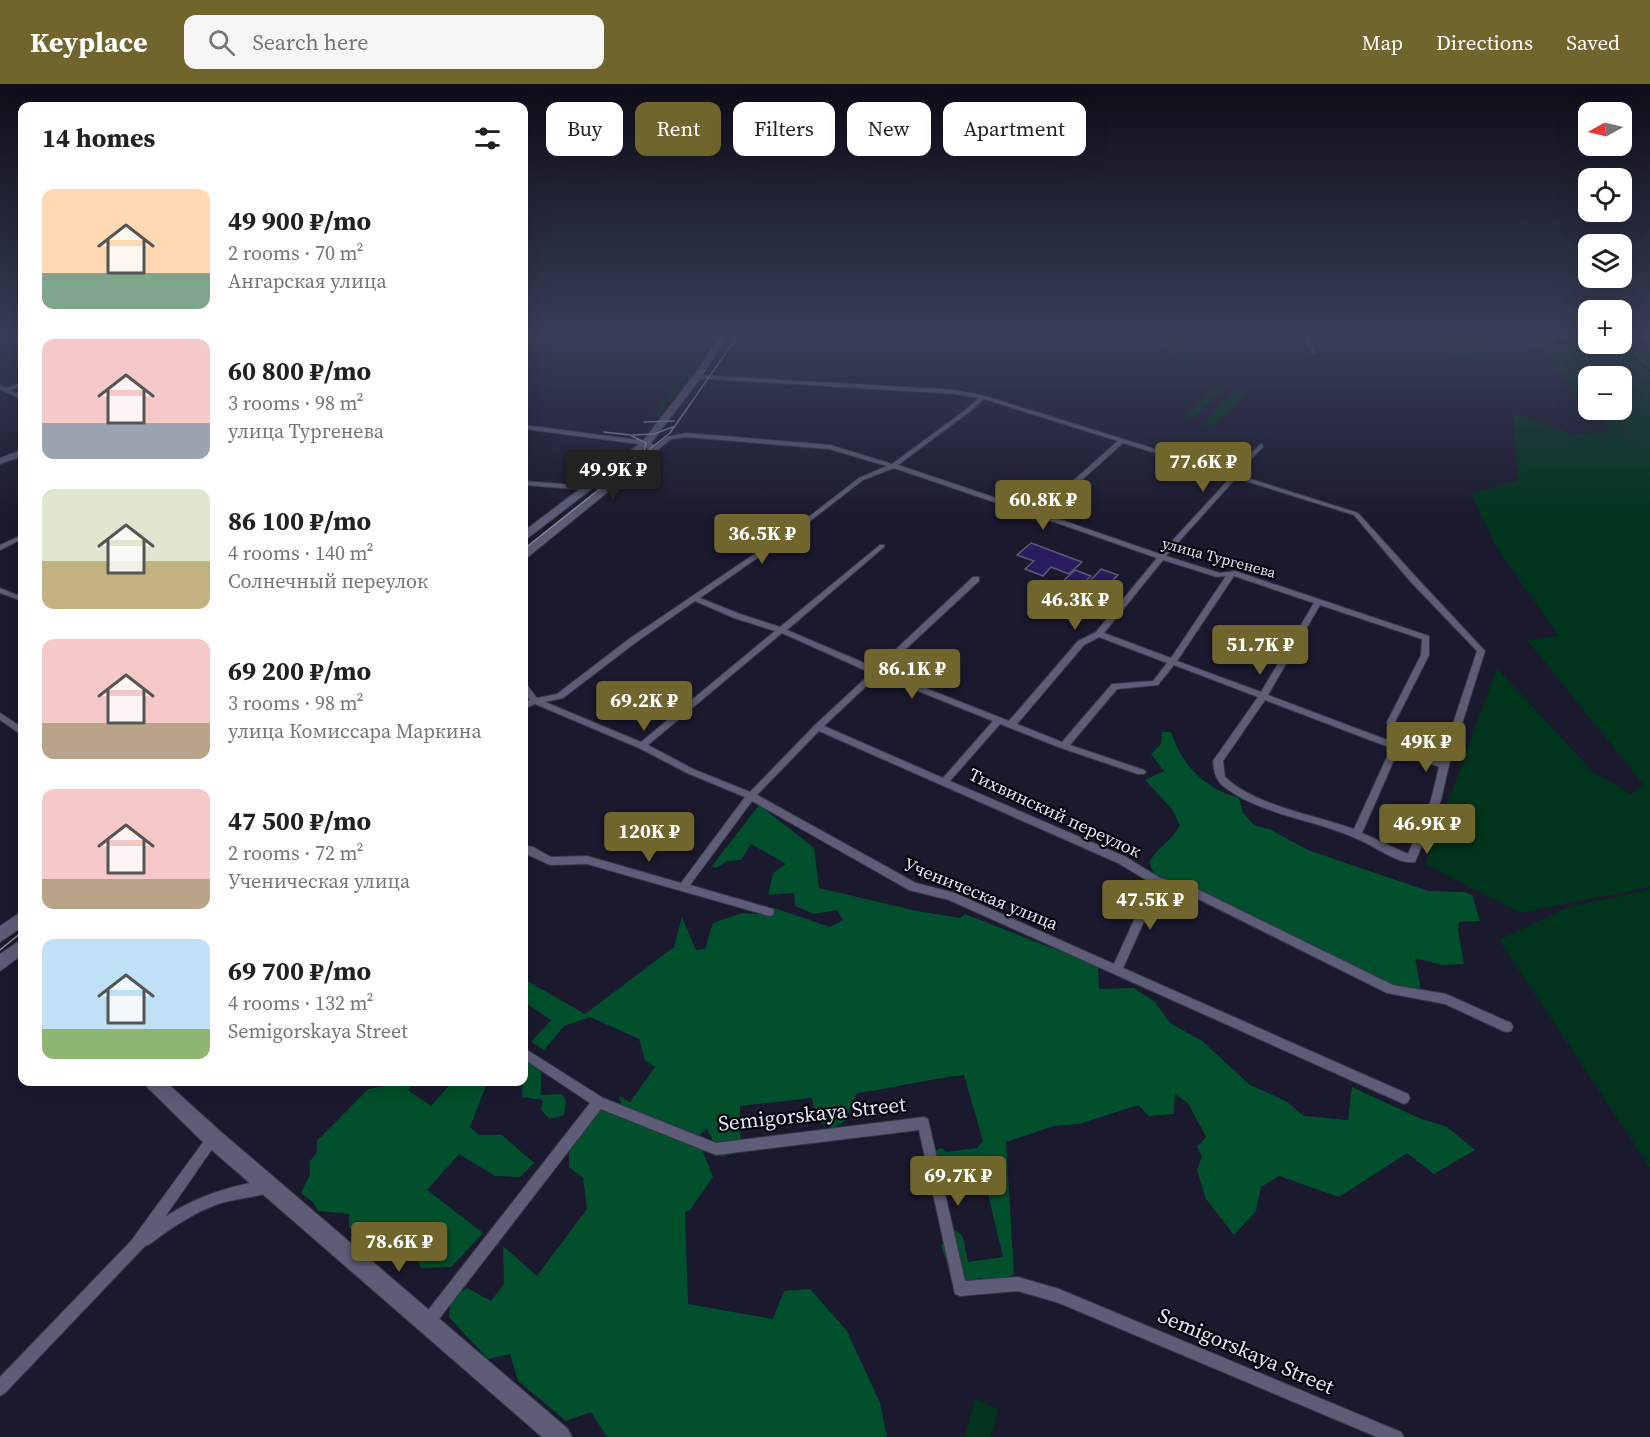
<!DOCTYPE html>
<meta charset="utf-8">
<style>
:root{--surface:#fff;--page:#f6f6f6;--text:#202124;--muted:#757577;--accent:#6f652d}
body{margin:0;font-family:"Source Serif 4",serif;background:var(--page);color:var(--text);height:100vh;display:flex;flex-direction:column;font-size:22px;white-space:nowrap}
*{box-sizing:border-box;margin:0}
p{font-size:20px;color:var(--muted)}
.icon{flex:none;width:33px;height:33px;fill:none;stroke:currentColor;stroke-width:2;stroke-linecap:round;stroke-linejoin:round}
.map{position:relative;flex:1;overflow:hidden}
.details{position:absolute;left:18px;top:18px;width:510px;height:984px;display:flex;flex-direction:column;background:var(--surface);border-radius:12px;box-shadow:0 6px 24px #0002}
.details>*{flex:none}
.banner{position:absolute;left:546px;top:18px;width:570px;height:54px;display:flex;gap:12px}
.needle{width:39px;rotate:262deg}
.controls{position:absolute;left:1578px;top:18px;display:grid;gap:12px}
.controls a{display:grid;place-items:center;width:54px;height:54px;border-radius:12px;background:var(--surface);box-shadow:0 6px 24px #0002;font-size:30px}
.price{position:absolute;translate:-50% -51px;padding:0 14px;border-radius:6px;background:var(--accent);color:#fff;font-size:20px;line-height:39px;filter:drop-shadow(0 2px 3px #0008)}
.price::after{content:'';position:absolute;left:50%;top:36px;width:18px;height:14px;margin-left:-9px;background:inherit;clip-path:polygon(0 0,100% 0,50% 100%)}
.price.selected{background:#222;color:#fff}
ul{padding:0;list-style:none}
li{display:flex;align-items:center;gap:18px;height:150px;padding:0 24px}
li span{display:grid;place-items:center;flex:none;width:168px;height:120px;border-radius:12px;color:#555}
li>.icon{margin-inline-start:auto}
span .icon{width:72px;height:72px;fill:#fffc;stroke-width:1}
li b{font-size:26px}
h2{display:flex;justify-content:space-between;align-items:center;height:72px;padding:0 24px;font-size:26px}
.tag{padding:0 21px;border-radius:12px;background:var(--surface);box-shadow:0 6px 24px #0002;font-size:21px;line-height:54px}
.tag.selected{background:var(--accent);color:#fff}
header{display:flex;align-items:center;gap:36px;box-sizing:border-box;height:84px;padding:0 30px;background:var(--accent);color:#fff}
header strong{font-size:28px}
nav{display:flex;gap:33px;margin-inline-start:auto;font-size:21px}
.search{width:420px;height:54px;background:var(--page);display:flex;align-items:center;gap:15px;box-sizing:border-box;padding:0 21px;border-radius:12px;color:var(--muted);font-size:22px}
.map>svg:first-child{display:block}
</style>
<header>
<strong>Keyplace</strong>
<div class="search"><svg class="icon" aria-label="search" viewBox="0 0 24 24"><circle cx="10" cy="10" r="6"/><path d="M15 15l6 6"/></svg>Search here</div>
<nav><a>Map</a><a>Directions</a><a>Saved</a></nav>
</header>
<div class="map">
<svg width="1650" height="1353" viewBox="0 0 1650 1353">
<rect width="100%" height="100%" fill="#1a192e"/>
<g fill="#00341c">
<polygon points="712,250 717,250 657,333 650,336"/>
<path d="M1043,250L1121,255V251L1133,252L1134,255L1164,256L1162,253L1169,250L1196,252L1194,254L1179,253L1178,257L1193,259L1196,270L1193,282L1188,283L1177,274L1186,272L1170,270L1172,266L1177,265L1174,261L1108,256C1093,261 1079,258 1065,255C1061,255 1047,258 1041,258L1045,251Z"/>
<polygon points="1442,250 1467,250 1490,255 1486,282 1473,278 1469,272 1446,268"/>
<polygon points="1509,250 1588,250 1588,260 1622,260 1622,250 1650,250 1650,803 1520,829 1425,780 1497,584 1593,688 1631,710 1643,700 1527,556 1559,552 1497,465 1471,410 1518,396 1513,329 1574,351 1610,346 1592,326 1622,326 1622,292 1588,292 1588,322 1569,301 1542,265"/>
<polygon points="1218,300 1225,303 1190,337 1183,335"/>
<polygon points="1237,306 1247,308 1213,343 1202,340"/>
<polygon points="1650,806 1650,1084 1499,856 1568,823"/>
<polygon points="975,1314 998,1326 991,1353 965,1353"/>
</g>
<g fill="#024f2d">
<path d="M1162,648H1171C1182,682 1204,704 1239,714L1243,729L1255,742L1269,745L1308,766L1428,807L1465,808L1472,811L1480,837L1459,838L1458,846L1464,880L1442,881L1415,874L1420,901L1418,911L1391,906L1187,805L1157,797L1149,778C1159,762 1171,758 1180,741L1172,725L1145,696L1164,687L1151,670L1161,660Z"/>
<path d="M759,721L814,764L819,804L917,827L960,834L965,830L1098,882L1099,905L1134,904L1155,918L1170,939L1202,957L1250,1001L1286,1017L1304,1032L1348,1036L1352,1003L1419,1034L1447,1043L1475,1066L1434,1090L1407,1069L1339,1113L1279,1092L1261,1103L1256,1127L1234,1151L1206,1115L1197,1086L1202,1072L1197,1063L1206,1053L1188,1019L1175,1010L1174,1030L1149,1032L1138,1021L1079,1040L1054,1042L1006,1058L1014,1190L998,1198L979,1194L964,1201L944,1171L941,1161L956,1146L963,1153L968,1178L1003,1173L983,1089L950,1093L942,1109L928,1095L918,1094L925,1070L942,1064L946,1068L977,1064L983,1057L964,991C928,995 893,1004 857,1009L845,1037L832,1045L816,1035L812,1014L740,1022L741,1067L721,1073L707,1045L697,1053L713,1093L690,1126L685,1128L688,1220L773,1235L784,1207L810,1205L847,1247L880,1319L887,1353H607L591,1328L566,1337L518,1297L510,1270L488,1275L449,1233L451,1214L467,1204L491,1217L504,1200L503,1162L537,1192L587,1125L583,1094L569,1083V1060L601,1025L613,1028L621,1020L619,1012L630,1018L655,983L645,976L639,955L590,933L564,942L544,966L531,958L551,936L524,918V895L585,930L674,863L682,833L696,866L705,865L713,839L742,829L766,831L774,824L830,843L843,836L837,826L814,830L795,822L794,809L768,811L773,789L786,780L751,760L741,776L727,777L716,784L712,782Z"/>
<polygon points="524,972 541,984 541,1011 562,1010 566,1017 564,1031 550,1035 541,1026 543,1016 522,1013"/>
<polygon points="381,998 415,998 408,1006 431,1022 452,998 480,998 486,1002 470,1043 479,1051 502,1051 534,1079 520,1093 495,1092 459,1070 427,1106 483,1149 451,1183 421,1184 408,1155 368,1161 349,1143 349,1130 318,1127 313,1118 301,1109 310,1090 310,1077 317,1068 317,1057 368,1005 385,1002"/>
</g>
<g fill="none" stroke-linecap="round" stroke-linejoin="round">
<polyline stroke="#00080d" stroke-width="2" points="1636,250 1633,272 1650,287"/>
</g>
<g fill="#291d5f" stroke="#5b5a74" stroke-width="1.5">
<polygon points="1031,459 1063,471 1082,478 1069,490 1051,483 1043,492 1025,485 1034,477 1017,471"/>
<polygon points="1101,485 1118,491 1106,503 1090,497"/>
<polygon points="1075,486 1091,492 1077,505 1061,499"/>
</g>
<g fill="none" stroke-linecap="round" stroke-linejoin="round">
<defs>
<g id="minor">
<polygon points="1303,250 1308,250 1316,270 1311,269"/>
<path d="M697,291L956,306L985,312L1232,389L1234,385L1261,360L1263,361V363L1239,387L1238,391L1358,429L1416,493L1485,567L1449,681L1441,716L1415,778C1400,781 1377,764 1364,758C1319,735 1263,733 1223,702C1215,695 1214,687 1213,677L1258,613L1174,581L1158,601L1117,605L1070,661L1144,686L1146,688L1144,690H1138L1061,664L1000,640L950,697L1126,773L1160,794L1191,802L1393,901L1446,910L1511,939L1513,943L1511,947L1507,948L1503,947L1445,920L1387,909L1184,808L1160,802L1123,884L1408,1010L1410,1014L1408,1018L1404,1020L949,816L909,806L752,717L690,801L773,825L774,828L773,831L769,832L587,780L550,781L524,769V761L533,763L551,773L587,772L681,799L745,713L687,689L639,664L535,620L524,625V619L530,616L524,608V600L527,601L537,614L557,610L629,555L806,435L859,394L887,382L829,365L686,353L671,355L656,367H652V365L667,353L686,349L830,361L892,380L964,327L979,314L956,310L695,294L694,293ZM984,315L1118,357L1038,428L898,381L968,329ZM1123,359L1231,393L1160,470L1044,430ZM894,384L1035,432L1036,433H1040L1157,474L1096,548L1078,557L1009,637L882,587L979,497V493H973L876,584L787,546L884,463V461H880L780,543L740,530L700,514L810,437L863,396ZM1236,394L1354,431L1410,497L1477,567L1441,676L1399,660L1395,638L1429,571V552L1235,487L1220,489L1166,472ZM1163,476L1217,493L1226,492L1171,574L1104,549ZM1234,492L1314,519L1261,608L1177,577ZM695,517L734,534L775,547L641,658L545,618L563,614L635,559ZM1320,521L1422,555L1421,571L1387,638L1390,657L1268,611ZM782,549L871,589L815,641L750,708L693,685L648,661ZM1099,553L1167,579L1153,597L1112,600L1062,658L1017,640L1084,561ZM878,591L993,637L943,694L824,642ZM1265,616L1391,664L1354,745C1316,731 1255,722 1225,693L1223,677ZM819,647L1118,779L1151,799L1114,880L955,809L916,799L757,711ZM1398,667L1439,683L1431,716L1408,770L1362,749Z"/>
<polygon points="22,298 22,302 10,306 22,312 22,316 0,305 0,301 6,304"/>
<polygon points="524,341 646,357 649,359 646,361 524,345"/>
<polygon points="524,397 587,402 590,404 587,406 524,401"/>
<polygon points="22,451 22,455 0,466 0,461"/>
<polygon points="0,504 22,513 22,517 0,509"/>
<polygon points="0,629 22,643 22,650 19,649 0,636"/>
<polygon points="524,964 603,1014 716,1059 924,1033 928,1035 965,1197 1018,1193 1059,1205 1401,1348 1404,1353 1377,1353 1059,1219 1018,1207 960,1212 955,1210 919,1046 716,1071 601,1025 432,1244 427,1246 422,1244 420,1239 422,1234 590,1019 524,975"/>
<path d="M213,1048L217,1050L219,1054L217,1058L165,1133C196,1112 231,1102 268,1095L273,1097L275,1102L273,1107C256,1114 236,1114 218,1120C193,1129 171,1144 150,1160L145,1162L5,1309L0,1312V1293L131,1157L209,1050Z"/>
</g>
<g id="secondary">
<polygon points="722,250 729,250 700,295 651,359 659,366 657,368 528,473 524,474 524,466 649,366 646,363 528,454 524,455 524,447 643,357 694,291"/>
<polygon points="22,366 22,372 0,380 0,374"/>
<polygon points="22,827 22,843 0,858 0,842"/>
<polygon points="22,855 22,871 0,887 0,870"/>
<polygon points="145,998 166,998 220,1047 568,1345 572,1353 542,1353 206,1061 148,1004"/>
</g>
</defs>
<use href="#minor" stroke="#373647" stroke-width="2"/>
<use href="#secondary" stroke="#373647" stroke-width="2"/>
<use href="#minor" fill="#5d5d77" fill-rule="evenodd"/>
<use href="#secondary" fill="#5d5d77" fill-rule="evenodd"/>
<g stroke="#8d8c9e" stroke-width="1.5">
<polyline points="644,338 674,337"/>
<polyline points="604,348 630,351 646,359 644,368"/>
<polyline points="633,351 654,350 673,343"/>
<polyline points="524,465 670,349 739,250"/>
<polyline points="0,866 22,848"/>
</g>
</g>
<linearGradient id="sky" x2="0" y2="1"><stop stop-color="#0e0e19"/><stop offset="0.57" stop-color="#383e57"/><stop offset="1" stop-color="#383e57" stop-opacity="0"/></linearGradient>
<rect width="1650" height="440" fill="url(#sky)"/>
<g text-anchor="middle" stroke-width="4.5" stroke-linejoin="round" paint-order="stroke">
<g font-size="15" fill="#e5e5f5" stroke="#06050e">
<text transform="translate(1219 474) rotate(15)" y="5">улица Тургенева</text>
</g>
<g font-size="18" fill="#e5e5f5" stroke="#06050e">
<text transform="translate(1055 729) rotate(25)" y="6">Тихвинский переулок</text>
<text transform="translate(981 810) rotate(22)" y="6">Ученическая улица</text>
</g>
<g font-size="21" fill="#e5e5f5" stroke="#06050e">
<text transform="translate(812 1030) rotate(-6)" y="7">Semigorskaya Street</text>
<text transform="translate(1246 1267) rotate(23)" y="7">Semigorskaya Street</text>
</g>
</g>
</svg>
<div class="controls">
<a><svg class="needle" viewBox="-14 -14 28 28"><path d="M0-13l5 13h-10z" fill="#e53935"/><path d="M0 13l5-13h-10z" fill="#757577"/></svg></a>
<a><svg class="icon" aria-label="locate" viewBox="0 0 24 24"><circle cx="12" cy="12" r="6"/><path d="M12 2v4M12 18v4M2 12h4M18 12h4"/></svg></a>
<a><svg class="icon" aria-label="layers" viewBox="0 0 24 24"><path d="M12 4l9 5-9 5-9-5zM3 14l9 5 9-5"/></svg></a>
<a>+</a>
<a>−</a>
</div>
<b class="price" style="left:1203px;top:409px">77.6K ₽</b>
<b class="price selected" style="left:613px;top:417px">49.9K ₽</b>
<b class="price" style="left:1043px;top:447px">60.8K ₽</b>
<b class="price" style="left:762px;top:481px">36.5K ₽</b>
<b class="price" style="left:1075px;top:547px">46.3K ₽</b>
<b class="price" style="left:1260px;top:592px">51.7K ₽</b>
<b class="price" style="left:912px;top:616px">86.1K ₽</b>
<b class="price" style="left:644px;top:648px">69.2K ₽</b>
<b class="price" style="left:1426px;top:689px">49K ₽</b>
<b class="price" style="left:1427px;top:771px">46.9K ₽</b>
<b class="price" style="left:649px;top:779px">120K ₽</b>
<b class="price" style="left:1150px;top:847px">47.5K ₽</b>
<b class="price" style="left:958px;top:1123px">69.7K ₽</b>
<b class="price" style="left:399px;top:1189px">78.6K ₽</b>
<div class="banner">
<a class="tag">Buy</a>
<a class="tag selected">Rent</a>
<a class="tag">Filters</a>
<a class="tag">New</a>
<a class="tag">Apartment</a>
</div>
<section class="details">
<h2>14 homes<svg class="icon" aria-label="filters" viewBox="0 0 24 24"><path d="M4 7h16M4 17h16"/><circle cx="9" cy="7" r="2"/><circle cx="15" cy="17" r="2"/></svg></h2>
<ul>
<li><span style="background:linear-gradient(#ffd9b3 70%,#7fa58c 0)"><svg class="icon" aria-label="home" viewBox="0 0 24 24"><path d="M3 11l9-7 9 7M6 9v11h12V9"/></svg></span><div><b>49 900 ₽/mo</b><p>2 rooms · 70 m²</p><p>Ангарская улица</p></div></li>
<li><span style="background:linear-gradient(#f6c9c9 70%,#9aa5b1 0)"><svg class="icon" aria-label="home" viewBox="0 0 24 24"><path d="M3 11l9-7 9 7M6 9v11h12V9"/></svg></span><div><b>60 800 ₽/mo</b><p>3 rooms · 98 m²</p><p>улица Тургенева</p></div></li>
<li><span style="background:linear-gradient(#dfe7d0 60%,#c2b280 0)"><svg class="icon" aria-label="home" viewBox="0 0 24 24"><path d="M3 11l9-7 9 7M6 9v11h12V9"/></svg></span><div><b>86 100 ₽/mo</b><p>4 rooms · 140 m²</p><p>Солнечный переулок</p></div></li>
<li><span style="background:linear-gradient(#f6c9c9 70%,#b9a48a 0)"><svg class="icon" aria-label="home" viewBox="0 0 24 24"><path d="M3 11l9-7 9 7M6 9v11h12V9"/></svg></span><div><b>69 200 ₽/mo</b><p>3 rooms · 98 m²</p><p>улица Комиссара Маркина</p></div></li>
<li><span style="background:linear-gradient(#f6c9c9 75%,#b9a48a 0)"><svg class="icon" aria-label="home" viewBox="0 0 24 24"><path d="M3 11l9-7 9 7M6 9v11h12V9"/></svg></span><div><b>47 500 ₽/mo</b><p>2 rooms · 72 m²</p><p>Ученическая улица</p></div></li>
<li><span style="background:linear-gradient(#bfe0f5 75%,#8fb573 0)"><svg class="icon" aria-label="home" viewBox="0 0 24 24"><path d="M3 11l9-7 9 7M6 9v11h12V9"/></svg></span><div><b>69 700 ₽/mo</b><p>4 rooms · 132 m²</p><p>Semigorskaya Street</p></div></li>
</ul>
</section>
</div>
